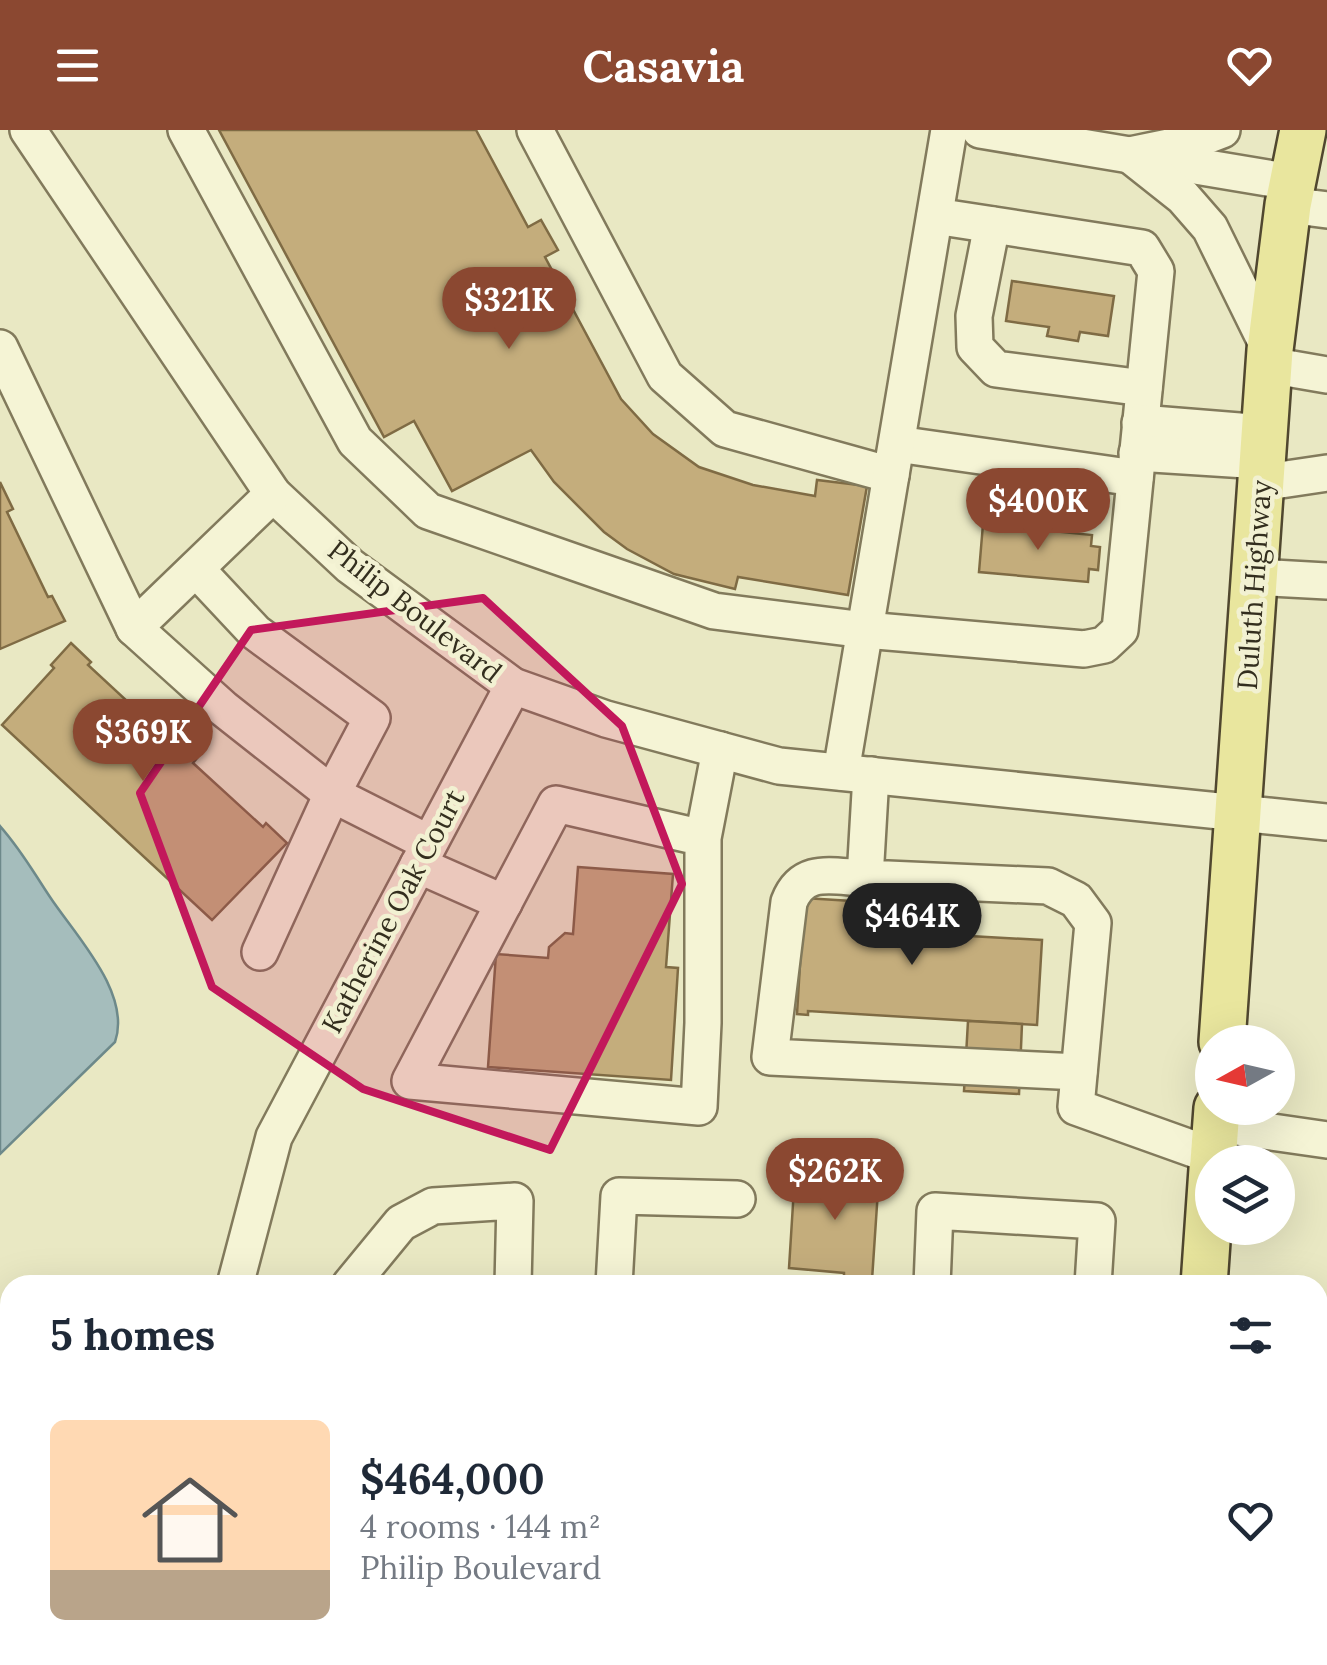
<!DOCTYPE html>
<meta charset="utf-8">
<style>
:root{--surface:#fff;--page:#f6f6f7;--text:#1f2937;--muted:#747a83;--accent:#8b4831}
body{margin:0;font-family:Lora,serif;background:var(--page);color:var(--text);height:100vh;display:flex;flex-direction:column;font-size:38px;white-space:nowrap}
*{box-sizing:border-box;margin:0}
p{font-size:32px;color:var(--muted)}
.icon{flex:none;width:55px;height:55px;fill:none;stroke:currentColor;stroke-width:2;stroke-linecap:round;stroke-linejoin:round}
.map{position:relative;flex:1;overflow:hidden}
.sheet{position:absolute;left:0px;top:1145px;width:1328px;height:390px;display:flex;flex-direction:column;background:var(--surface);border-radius:30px 30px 0 0;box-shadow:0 10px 40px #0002}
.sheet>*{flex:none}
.needle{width:65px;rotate:262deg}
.fabs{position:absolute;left:1195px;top:895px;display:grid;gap:20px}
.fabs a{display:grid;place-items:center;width:100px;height:100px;border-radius:50%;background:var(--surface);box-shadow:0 10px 40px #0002;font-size:50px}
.price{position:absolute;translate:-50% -85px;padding:0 22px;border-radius:35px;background:var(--accent);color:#fff;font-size:32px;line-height:65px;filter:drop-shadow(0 2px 5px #0008)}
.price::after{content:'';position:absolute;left:50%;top:60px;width:30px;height:22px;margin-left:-15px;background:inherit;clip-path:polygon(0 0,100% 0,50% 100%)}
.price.selected{background:#222;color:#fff}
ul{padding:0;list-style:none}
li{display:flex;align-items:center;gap:30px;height:250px;padding:0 50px}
li span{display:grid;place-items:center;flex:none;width:280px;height:200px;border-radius:15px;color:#555}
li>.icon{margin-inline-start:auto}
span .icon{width:120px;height:120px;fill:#fffc;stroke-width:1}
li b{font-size:42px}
h2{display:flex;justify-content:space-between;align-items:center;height:120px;padding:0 50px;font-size:42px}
header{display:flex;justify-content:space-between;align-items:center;height:130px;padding:0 50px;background:var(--accent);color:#fff;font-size:45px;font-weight:700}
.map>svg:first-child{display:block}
</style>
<header><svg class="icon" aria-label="menu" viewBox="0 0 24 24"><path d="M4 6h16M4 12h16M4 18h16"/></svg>Casavia<svg class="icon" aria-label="heart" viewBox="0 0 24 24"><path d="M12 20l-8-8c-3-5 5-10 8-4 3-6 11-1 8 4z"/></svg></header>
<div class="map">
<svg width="1327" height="1535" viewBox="0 0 1327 1535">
<rect width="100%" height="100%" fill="#e9e8c3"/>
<path fill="#a5bdbc" stroke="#6d898a" stroke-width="2.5" d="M0,696C22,721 32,740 50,767C75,805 132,863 115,912L0,1024Z"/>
<g fill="#c4ad7c" stroke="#7f6b44" stroke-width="2.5">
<polygon points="219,0 476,0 528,97 541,90 558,120 545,127 621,269 653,304 699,337 753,355 815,366 817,350 867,356 848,465 738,447 735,459 674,444 627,419 604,402 554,352 531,320 452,361 414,291 384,307"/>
<polygon points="1012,151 1114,166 1108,206 1080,202 1078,211 1047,206 1049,197 1006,191"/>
<polygon points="0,352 13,379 7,382 48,467 52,466 65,491 0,519"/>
<polygon points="983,394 1092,405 1091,416 1100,417 1098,440 1089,439 1088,452 979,442"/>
<polygon points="71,513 91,532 88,535 156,598 160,593 197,628 193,633 263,697 266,693 287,713 212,790 2,595 54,538 51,535"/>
<polygon points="578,737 673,744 666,837 678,838 671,950 488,937 496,824 548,828 549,817 565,803 573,804"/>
<polygon points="804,768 900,774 899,802 1042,810 1037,895 808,881 808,885 797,884"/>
<polygon points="968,891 1022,894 1019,964 964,961"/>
<polygon points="795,1042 879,1045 872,1150 844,1148 844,1143 789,1138"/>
<polygon points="589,1525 886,1525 886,1535 588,1535"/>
</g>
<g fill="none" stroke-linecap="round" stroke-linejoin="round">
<defs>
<g id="minor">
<polyline points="28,0 273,364 350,436 513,556 606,589 779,636 1327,692"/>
<polyline points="186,0 355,311 428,381 714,481 865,500 1084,519 1104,515 1120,500 1156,141 1142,118 935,86"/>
<polyline points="535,0 665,246 725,299 891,345"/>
<polyline points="980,0 1291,52"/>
<polyline points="1222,0 1188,13 1130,25 1183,67 1210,98 1270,220"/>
<polyline points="1288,75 1327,80"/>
<polyline points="992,95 974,186 975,217 996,239 1144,258"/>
<polyline points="0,218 134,498 224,579 332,664 429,713"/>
<polyline points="1269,235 1327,245"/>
<polyline points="1140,293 1264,303"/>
<polyline points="897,314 1135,348"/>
<polyline points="1137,323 1262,331"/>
<polyline points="1260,353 1327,343"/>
<polyline points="196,439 255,502 372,588 332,664 260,822"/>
<polyline points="1254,447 1327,451"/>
<polyline points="134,498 273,364"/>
<polyline points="841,642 949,0"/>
<polyline points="871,645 865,748 1048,756 1076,770 1093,793 1076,977 1213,1026"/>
<polyline points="703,708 556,674 410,951 699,977 703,893 703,708 720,620"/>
<polyline points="418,735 504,773"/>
<path d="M865,748C833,747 803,736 789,772L770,927L1079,942"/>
<polyline points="1216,994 1327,1010"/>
<polyline points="235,1155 274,1007 513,556"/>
<polyline points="350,1155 401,1093 433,1076 515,1071 513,1155"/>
<polyline points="614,1155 619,1066 737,1069"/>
<polyline points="932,1155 935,1081 1097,1091 1093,1155"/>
<polyline points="1318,1474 1327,1481"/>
<polyline points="0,1496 10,1486"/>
<polyline points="0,1519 16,1535"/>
<polyline points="1318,1519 1327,1517"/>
<polyline points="173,1525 184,1535"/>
<polyline points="515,1535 518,1525"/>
<polyline points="903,1535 904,1525"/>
<polyline points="1269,1535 1291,1525"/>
</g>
<g id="major">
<polyline points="1222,912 1270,220 1288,75 1303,0"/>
<polyline points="1213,1032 1217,978"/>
<polyline points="1204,1155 1212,1039"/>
<polyline points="1174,1535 1175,1525"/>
</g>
</defs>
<use href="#minor" stroke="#827a5c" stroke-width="40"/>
<use href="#major" stroke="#50472f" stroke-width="50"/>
<use href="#minor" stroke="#f5f4d5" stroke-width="35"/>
<use href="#major" stroke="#e9e69e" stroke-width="45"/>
</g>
<path fill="#c2185b" fill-opacity="0.2" stroke="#c2185b" stroke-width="8" stroke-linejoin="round" d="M483,468L622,596L682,754L550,1020L363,959L212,857L140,663L251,500Z"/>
<g text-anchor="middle" stroke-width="9" stroke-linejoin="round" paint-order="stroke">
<g font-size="28" fill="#332e1e" stroke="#f2f1d2">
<text transform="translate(1254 455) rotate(-86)" y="10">Duluth Highway</text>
<text transform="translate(415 481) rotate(38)" y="10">Philip Boulevard</text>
<text transform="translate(393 781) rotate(-62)" y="10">Katherine Oak Court</text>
</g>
</g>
</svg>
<div class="fabs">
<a><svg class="needle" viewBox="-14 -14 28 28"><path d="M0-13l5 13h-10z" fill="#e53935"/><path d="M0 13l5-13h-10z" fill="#747a83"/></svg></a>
<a><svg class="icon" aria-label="layers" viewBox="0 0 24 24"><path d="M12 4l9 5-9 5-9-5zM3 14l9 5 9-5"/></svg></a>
</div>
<b class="price" style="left:509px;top:222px">$321K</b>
<b class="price" style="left:1038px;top:423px">$400K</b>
<b class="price" style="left:143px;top:654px">$369K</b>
<b class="price selected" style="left:912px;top:838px">$464K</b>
<b class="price" style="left:835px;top:1093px">$262K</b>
<section class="sheet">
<h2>5 homes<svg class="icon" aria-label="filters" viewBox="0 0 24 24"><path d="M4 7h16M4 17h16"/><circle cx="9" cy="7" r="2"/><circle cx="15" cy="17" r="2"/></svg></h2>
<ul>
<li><span style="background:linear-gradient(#ffd9b3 75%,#b9a48a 0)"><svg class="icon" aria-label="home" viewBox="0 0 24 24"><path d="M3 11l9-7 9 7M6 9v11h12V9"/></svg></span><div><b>$464,000</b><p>4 rooms · 144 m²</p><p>Philip Boulevard</p></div><svg class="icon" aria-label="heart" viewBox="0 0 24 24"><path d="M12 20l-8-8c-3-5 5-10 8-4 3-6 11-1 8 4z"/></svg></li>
</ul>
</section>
</div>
